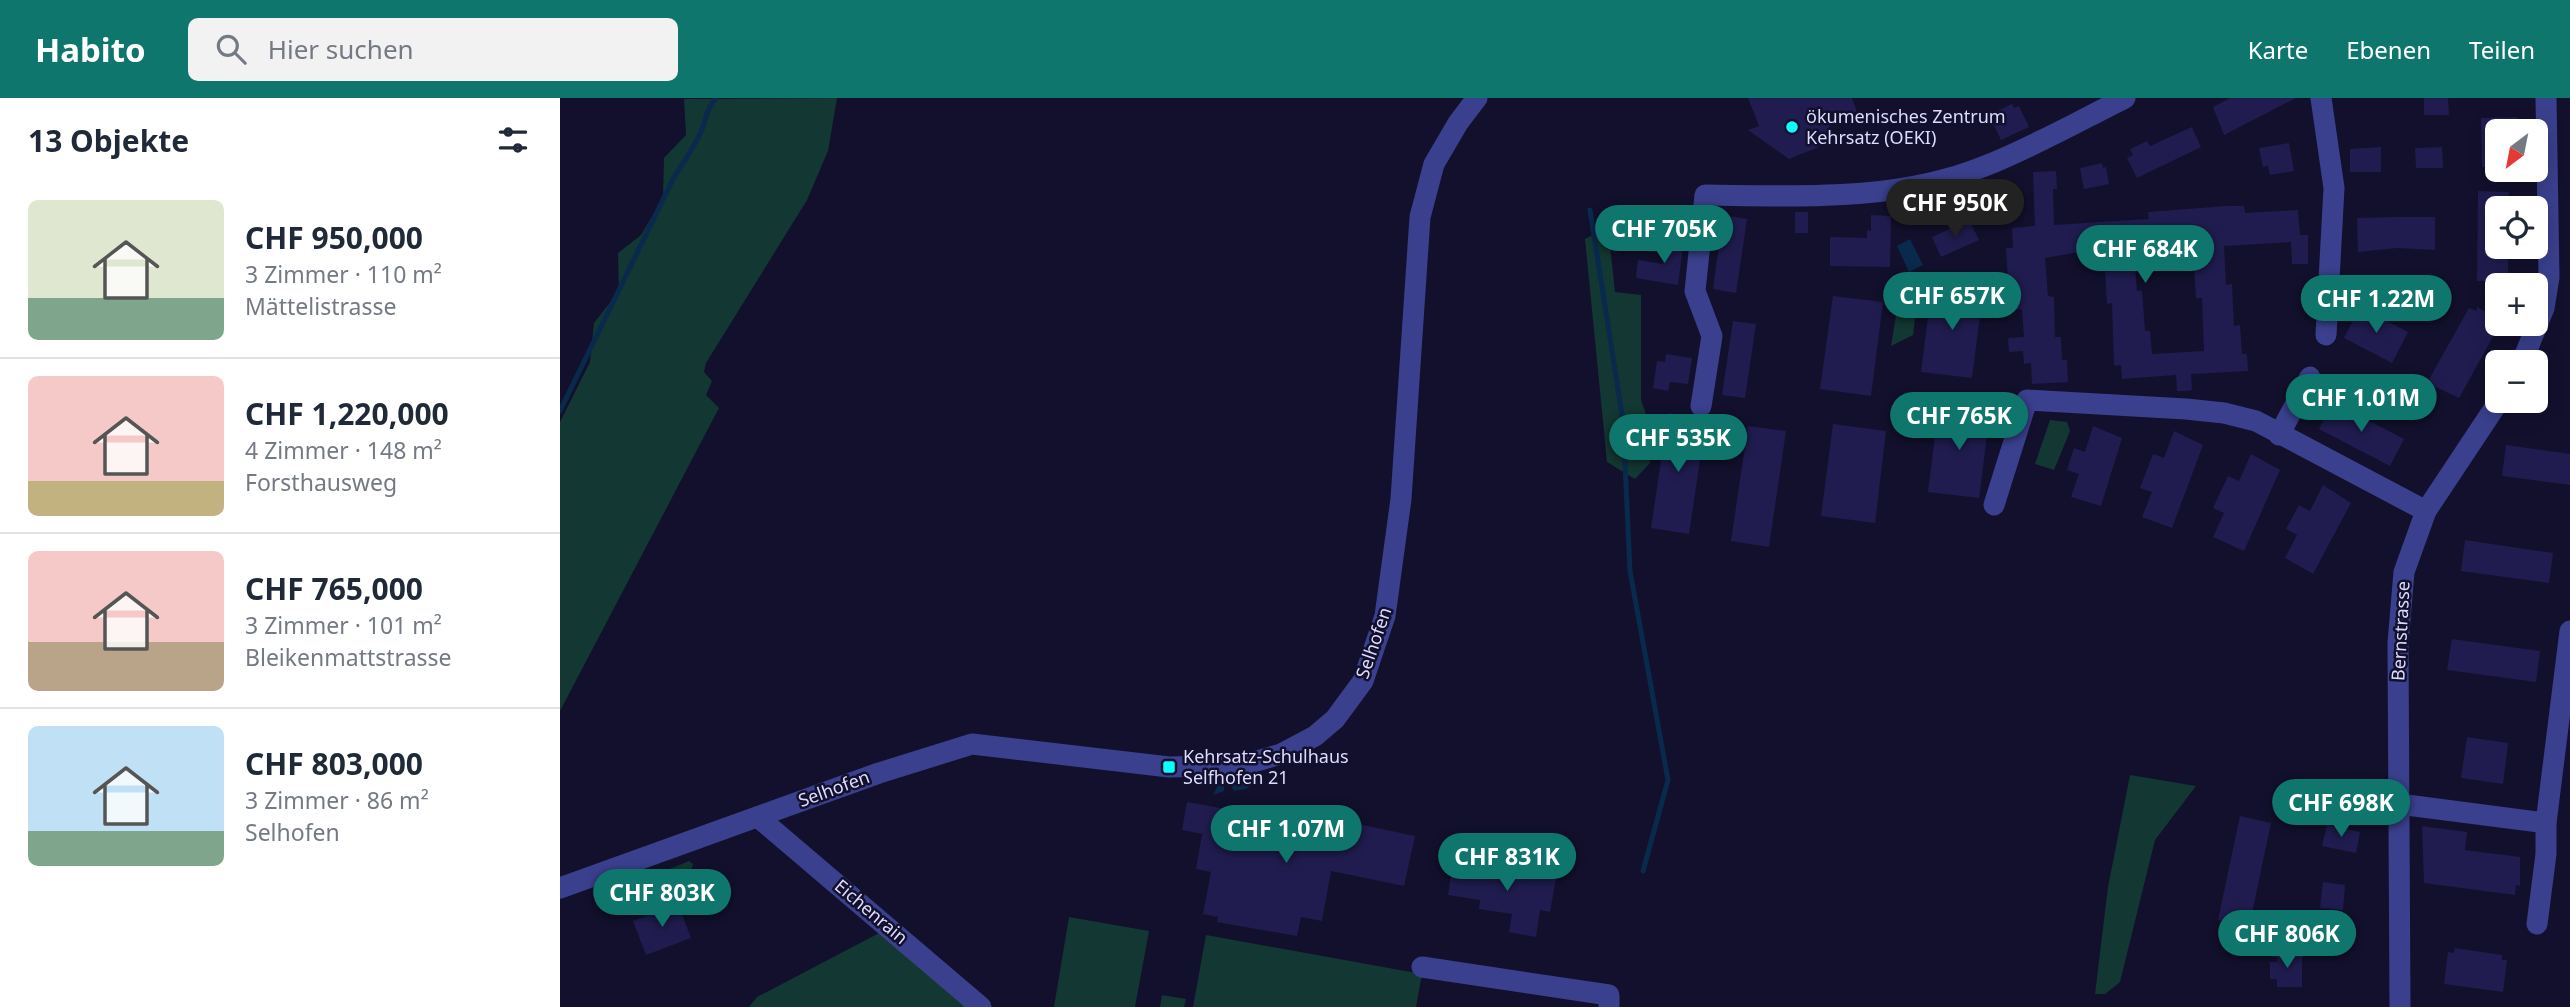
<!DOCTYPE html>
<html lang="de">
<meta charset="utf-8">
<style>
:root{--surface:#fff;--page:#f2f2f3;--text:#1f2937;--muted:#747a83;--line:#e0e1e3;--accent:#0f766e}
body{margin:0;font-family:"Noto Sans",sans-serif;background:var(--page);color:var(--text);height:100vh;display:flex;flex-direction:column;font-size:26px;white-space:nowrap}
*{box-sizing:border-box;margin:0}
p{font-size:23px;color:var(--muted)}
.icon{flex:none;width:38px;height:38px;fill:none;stroke:currentColor;stroke-width:2;stroke-linecap:round;stroke-linejoin:round}
.map{position:relative;flex:1;overflow:hidden}
.details{display:flex;flex-direction:column;background:var(--surface);width:560px}
.details>*{flex:none}
.needle{width:46px;rotate:212deg}
.controls{position:absolute;left:1925px;top:21px;display:grid;gap:14px}
.controls a{display:grid;place-items:center;width:63px;height:63px;border-radius:10px;background:var(--surface);box-shadow:0 4px 18px #0003;font-size:35px}
.price{position:absolute;translate:-50% -60px;padding:0 16px;border-radius:24px;background:var(--accent);color:#fff;font-size:23px;line-height:46px;filter:drop-shadow(0 2px 4px #0008)}
.price::after{content:'';position:absolute;left:50%;top:42px;width:21px;height:16px;margin-left:-10px;background:inherit;clip-path:polygon(0 0,100% 0,50% 100%)}
.price.on{background:#222;color:#fff}
ul{padding:0;list-style:none}
li{display:flex;align-items:center;gap:21px;height:175px;padding:0 28px}
li+li{border-top:2px solid var(--line)}
li span{display:grid;place-items:center;flex:none;width:196px;height:140px;border-radius:10px;color:#555}
li>.icon{margin-inline-start:auto}
span .icon{width:84px;height:84px;fill:#fffc;stroke-width:1}
li b{font-size:30px}
h2{display:flex;justify-content:space-between;align-items:center;height:84px;padding:0 28px;font-size:30px}
header{display:flex;align-items:center;gap:42px;box-sizing:border-box;height:98px;padding:0 35px;background:var(--accent);color:#fff}
header strong{font-size:33px}
nav{display:flex;gap:38px;margin-inline-start:auto;font-size:24px}
.search{width:490px;height:63px;background:var(--page);display:flex;align-items:center;gap:18px;box-sizing:border-box;padding:0 24px;border-radius:10px;color:var(--muted);font-size:26px}
main{display:flex;flex:1;min-height:0}
.map>svg:first-child{display:block}
</style>
<header>
<strong>Habito</strong>
<div class="search"><svg class="icon" aria-label="search" viewBox="0 0 24 24"><circle cx="10" cy="10" r="6"/><path d="M15 15l6 6"/></svg>Hier suchen</div>
<nav><a>Karte</a><a>Ebenen</a><a>Teilen</a></nav>
</header>
<main>
<section class="details">
<h2>13 Objekte<svg class="icon" aria-label="filters" viewBox="0 0 24 24"><path d="M4 7h16M4 17h16"/><circle cx="9" cy="7" r="2"/><circle cx="15" cy="17" r="2"/></svg></h2>
<ul>
<li><span style="background:linear-gradient(#dfe7d0 70%,#7fa58c 0)"><svg class="icon" aria-label="home" viewBox="0 0 24 24"><path d="M3 11l9-7 9 7M6 9v11h12V9"/></svg></span><div><b>CHF 950,000</b><p>3 Zimmer · 110 m²</p><p>Mättelistrasse</p></div></li>
<li><span style="background:linear-gradient(#f6c9c9 75%,#c2b280 0)"><svg class="icon" aria-label="home" viewBox="0 0 24 24"><path d="M3 11l9-7 9 7M6 9v11h12V9"/></svg></span><div><b>CHF 1,220,000</b><p>4 Zimmer · 148 m²</p><p>Forsthausweg</p></div></li>
<li><span style="background:linear-gradient(#f6c9c9 65%,#b9a48a 0)"><svg class="icon" aria-label="home" viewBox="0 0 24 24"><path d="M3 11l9-7 9 7M6 9v11h12V9"/></svg></span><div><b>CHF 765,000</b><p>3 Zimmer · 101 m²</p><p>Bleikenmattstrasse</p></div></li>
<li><span style="background:linear-gradient(#bfe0f5 75%,#7fa58c 0)"><svg class="icon" aria-label="home" viewBox="0 0 24 24"><path d="M3 11l9-7 9 7M6 9v11h12V9"/></svg></span><div><b>CHF 803,000</b><p>3 Zimmer · 86 m²</p><p>Selhofen</p></div></li>
</ul>
</section>
<div class="map">
<svg width="2010" height="909" viewBox="0 0 2010 909">
<rect width="100%" height="100%" fill="#12102d"/>
<g fill="#133732">
<polygon points="277,0 268,53 247,102 146,265 144,274 152,283 146,297 159,310 0,613 0,324 30,264 34,225 59,193 58,155 81,137 103,100 104,60 126,37 124,1"/>
<polygon points="1048,129 1055,194 1081,197 1081,302 1091,331 1090,365 1075,381 1047,364 1025,141"/>
<polygon points="1357,204 1353,237 1331,248 1338,206"/>
<polygon points="1490,322 1507,324 1510,333 1494,372 1475,366"/>
<polygon points="1570,677 1636,688 1595,742 1560,884 1545,896 1535,896 1548,789"/>
<polygon points="129,763 133,766 125,795 119,799 107,781 107,772"/>
<polygon points="509,819 589,833 575,909 494,909"/>
<polygon points="323,833 407,909 189,909 197,899"/>
<polygon points="646,837 862,876 856,909 633,909"/>
<polygon points="602,897 626,901 624,909 600,909"/>
</g>
<g fill="#092a4d">
<polygon points="1350,141 1363,167 1349,174 1337,148"/>
<path d="M668,678L674,681L691,680L694,682C691,693 680,691 674,693L669,685L664,687V693L653,697L662,679Z"/>
</g>
<g fill="none" stroke-linecap="round" stroke-linejoin="round">
<g stroke="#092a4d" stroke-width="5">
<polyline points="1030,112 1063,323 1070,473 1108,682 1083,773"/>
<path d="M0,313L114,79C122,67 138,43 142,31C147,18 147,10 156,0"/>
</g>
</g>
<g fill="#201c4f" fill-rule="evenodd">
<polygon points="1188,0 1292,0 1297,14 1283,20 1270,19 1269,34 1257,39 1259,49 1229,61 1188,32 1199,28"/>
<polygon points="1670,0 1736,0 1664,37 1653,9"/>
<polygon points="1864,0 1888,0 1889,17 1864,17"/>
<polygon points="1452,6 1454,10 1459,8 1469,29 1441,42 1431,21 1435,19 1433,15"/>
<polygon points="1957,19 1958,33 1937,33 1937,68 1922,69 1921,20"/>
<polygon points="1632,29 1641,49 1577,80 1567,60 1573,57 1570,51 1587,43 1590,48"/>
<polygon points="1729,45 1734,73 1710,77 1708,68 1703,69 1699,50"/>
<polygon points="1821,49 1821,74 1790,74 1790,51"/>
<polygon points="1882,49 1883,70 1856,70 1855,50"/>
<polygon points="1542,65 1543,70 1546,69 1549,86 1524,91 1520,70"/>
<path d="M1496,73L1497,91H1493L1494,127L1589,121L1588,114L1667,108H1684L1685,115L1738,112L1740,137H1748V166H1732L1731,144L1664,148L1666,187L1672,186L1674,228L1680,227L1682,256H1687L1688,273L1631,276L1632,292L1625,293H1617L1616,277L1562,281L1561,267L1554,268L1552,205L1547,206L1544,156L1541,152L1525,153L1485,160L1488,198L1494,199L1495,239H1501L1502,262H1507L1508,284L1472,286L1471,265L1464,266L1463,253L1449,254L1448,240L1464,239L1462,211L1455,212L1454,199H1449L1446,150H1453L1452,130L1475,128L1473,74ZM1633,150L1636,200H1642L1644,253L1592,256L1590,233H1585L1582,192L1577,193L1574,154Z"/>
<polygon points="1918,93 1949,94 1948,110 1937,110 1937,149 1948,149 1948,183 1917,183"/>
<rect x="1235" y="114" width="13" height="21"/>
<polygon points="1163,117 1187,121 1176,195 1153,191"/>
<polygon points="1311,117 1331,118 1330,169 1270,168 1270,139 1307,140 1307,132 1311,133"/>
<polygon points="1836,119 1875,119 1875,152 1837,150 1798,154 1797,120"/>
<polygon points="1409,122 1419,142 1381,159 1372,139"/>
<polygon points="1107,139 1124,141 1118,187 1076,180 1078,162 1103,166"/>
<polygon points="1372,188 1423,194 1412,280 1361,274"/>
<polygon points="1273,198 1323,204 1311,298 1260,291"/>
<polygon points="1800,209 1848,234 1832,265 1784,240"/>
<polygon points="1917,209 1937,220 1940,226 1899,300 1867,285 1909,210 1917,213"/>
<polygon points="1173,223 1196,226 1185,300 1162,297"/>
<polygon points="1106,256 1132,260 1128,286 1110,284 1108,293 1093,290 1097,263 1105,264"/>
<polygon points="1773,304 1844,341 1830,368 1759,331"/>
<polygon points="1379,307 1430,314 1419,400 1368,394"/>
<polygon points="1108,315 1146,321 1129,436 1091,430"/>
<polygon points="1273,326 1326,333 1315,425 1261,418"/>
<polygon points="1188,328 1226,333 1209,449 1171,443"/>
<polygon points="1533,328 1562,340 1541,408 1511,399 1519,376 1507,372 1514,350 1525,354"/>
<polygon points="1614,333 1643,347 1612,430 1582,419 1592,394 1580,390 1593,356 1604,360"/>
<polygon points="1946,347 2010,356 2010,387 1942,378"/>
<polygon points="1691,356 1720,372 1684,453 1653,439 1664,415 1653,410 1668,378 1679,383"/>
<polygon points="1763,387 1791,405 1753,476 1725,460 1737,437 1726,431 1739,407 1750,413"/>
<polygon points="1905,442 1993,455 1989,485 1901,473"/>
<polygon points="1892,541 1980,553 1976,584 1887,572"/>
<polygon points="1907,639 1948,645 1943,686 1901,680"/>
<polygon points="627,704 782,732 784,723 855,738 844,788 771,773 762,823 741,819 737,838 657,824 658,819 643,816 651,774 636,771 642,736 622,732"/>
<polygon points="1680,718 1711,725 1689,829 1658,822"/>
<polygon points="1767,727 1800,734 1796,755 1762,748"/>
<polygon points="1862,728 1907,734 1905,752 1960,759 1960,788 1956,787 1955,797 1864,785"/>
<polygon points="940,763 965,767 964,775 996,780 990,814 980,812 976,839 949,834 952,816 919,811 920,802 888,797 892,771 914,775 916,767 939,770"/>
<polygon points="1763,784 1785,787 1783,812 1760,810"/>
<polygon points="118,806 131,840 86,857 73,823"/>
<polygon points="1895,850 1942,857 1942,862 1947,862 1943,894 1884,886 1888,854 1894,855"/>
<polygon points="1717,856 1742,856 1742,889 1717,889 1717,881 1710,881 1710,864 1717,864"/>
</g>
<g fill="none" stroke-linecap="round" stroke-linejoin="round">
<g stroke="#3a408d" stroke-width="21">
<polyline points="1761,0 1774,90 1766,237"/>
<polyline points="1962,264 1984,210 1989,179 1986,0"/>
<path d="M1141,308L1152,238L1135,193L1145,97C1239,98 1336,104 1425,68C1473,49 1519,23 1565,0"/>
<polyline points="1719,337 1750,279"/>
<polyline points="1434,407 1467,302 1626,311 1664,315 1696,323 1866,413"/>
<polyline points="1839,706 1986,725 2010,533"/>
<polyline points="199,720 421,909"/>
<polyline points="0,790 319,675 412,646 609,669 683,667 721,656 755,638 775,621 803,583 825,518 841,401 860,119 874,66 898,25 917,0"/>
<polyline points="1977,826 1986,756 1986,725"/>
<polyline points="862,869 1049,897 1049,909"/>
<polyline points="1840,909 1838,545 1844,474 1866,413 1939,303"/>
</g>
</g>
<g fill="#08fffc" stroke="#12102d" stroke-width="2.5">
<circle cx="1232" cy="29" r="7"/>
<rect x="602" y="662" width="14" height="14" rx="3.5"/>
</g>
<g text-anchor="middle" stroke-width="5" stroke-linejoin="round" paint-order="stroke">
<g font-size="18" fill="#dcdcff" stroke="#12102d" text-anchor="start">
<text x="1246" y="25">ökumenisches Zentrum<tspan x="1246" dy="21">Kehrsatz (OEKI)</tspan></text>
<text x="623" y="665">Kehrsatz-Schulhaus<tspan x="623" dy="21">Selfhofen 21</tspan></text>
</g>
<g font-size="18" fill="#dcdcff" stroke="#12102d">
<text transform="translate(1841 533) rotate(-87)" y="6">Bernstrasse</text>
<text transform="translate(814 545) rotate(-71)" y="6">Selhofen</text>
<text transform="translate(274 691) rotate(-20)" y="6">Selhofen</text>
<text transform="translate(311 814) rotate(40)" y="6">Eichenrain</text>
</g>
</g>
</svg>
<div class="controls">
<a><svg class="needle" viewBox="-14 -14 28 28"><path d="M0-13l5 13h-10z" fill="#e53935"/><path d="M0 13l5-13h-10z" fill="#747a83"/></svg></a>
<a><svg class="icon" aria-label="locate" viewBox="0 0 24 24"><circle cx="12" cy="12" r="6"/><path d="M12 2v4M12 18v4M2 12h4M18 12h4"/></svg></a>
<a>+</a>
<a>−</a>
</div>
<b class="price on" style="left:1395px;top:141px">CHF 950K</b>
<b class="price" style="left:1104px;top:167px">CHF 705K</b>
<b class="price" style="left:1585px;top:187px">CHF 684K</b>
<b class="price" style="left:1392px;top:234px">CHF 657K</b>
<b class="price" style="left:1816px;top:237px">CHF 1.22M</b>
<b class="price" style="left:1801px;top:336px">CHF 1.01M</b>
<b class="price" style="left:1399px;top:354px">CHF 765K</b>
<b class="price" style="left:1118px;top:376px">CHF 535K</b>
<b class="price" style="left:1781px;top:741px">CHF 698K</b>
<b class="price" style="left:726px;top:767px">CHF 1.07M</b>
<b class="price" style="left:947px;top:795px">CHF 831K</b>
<b class="price" style="left:102px;top:831px">CHF 803K</b>
<b class="price" style="left:1727px;top:872px">CHF 806K</b>
</div>
</main>
